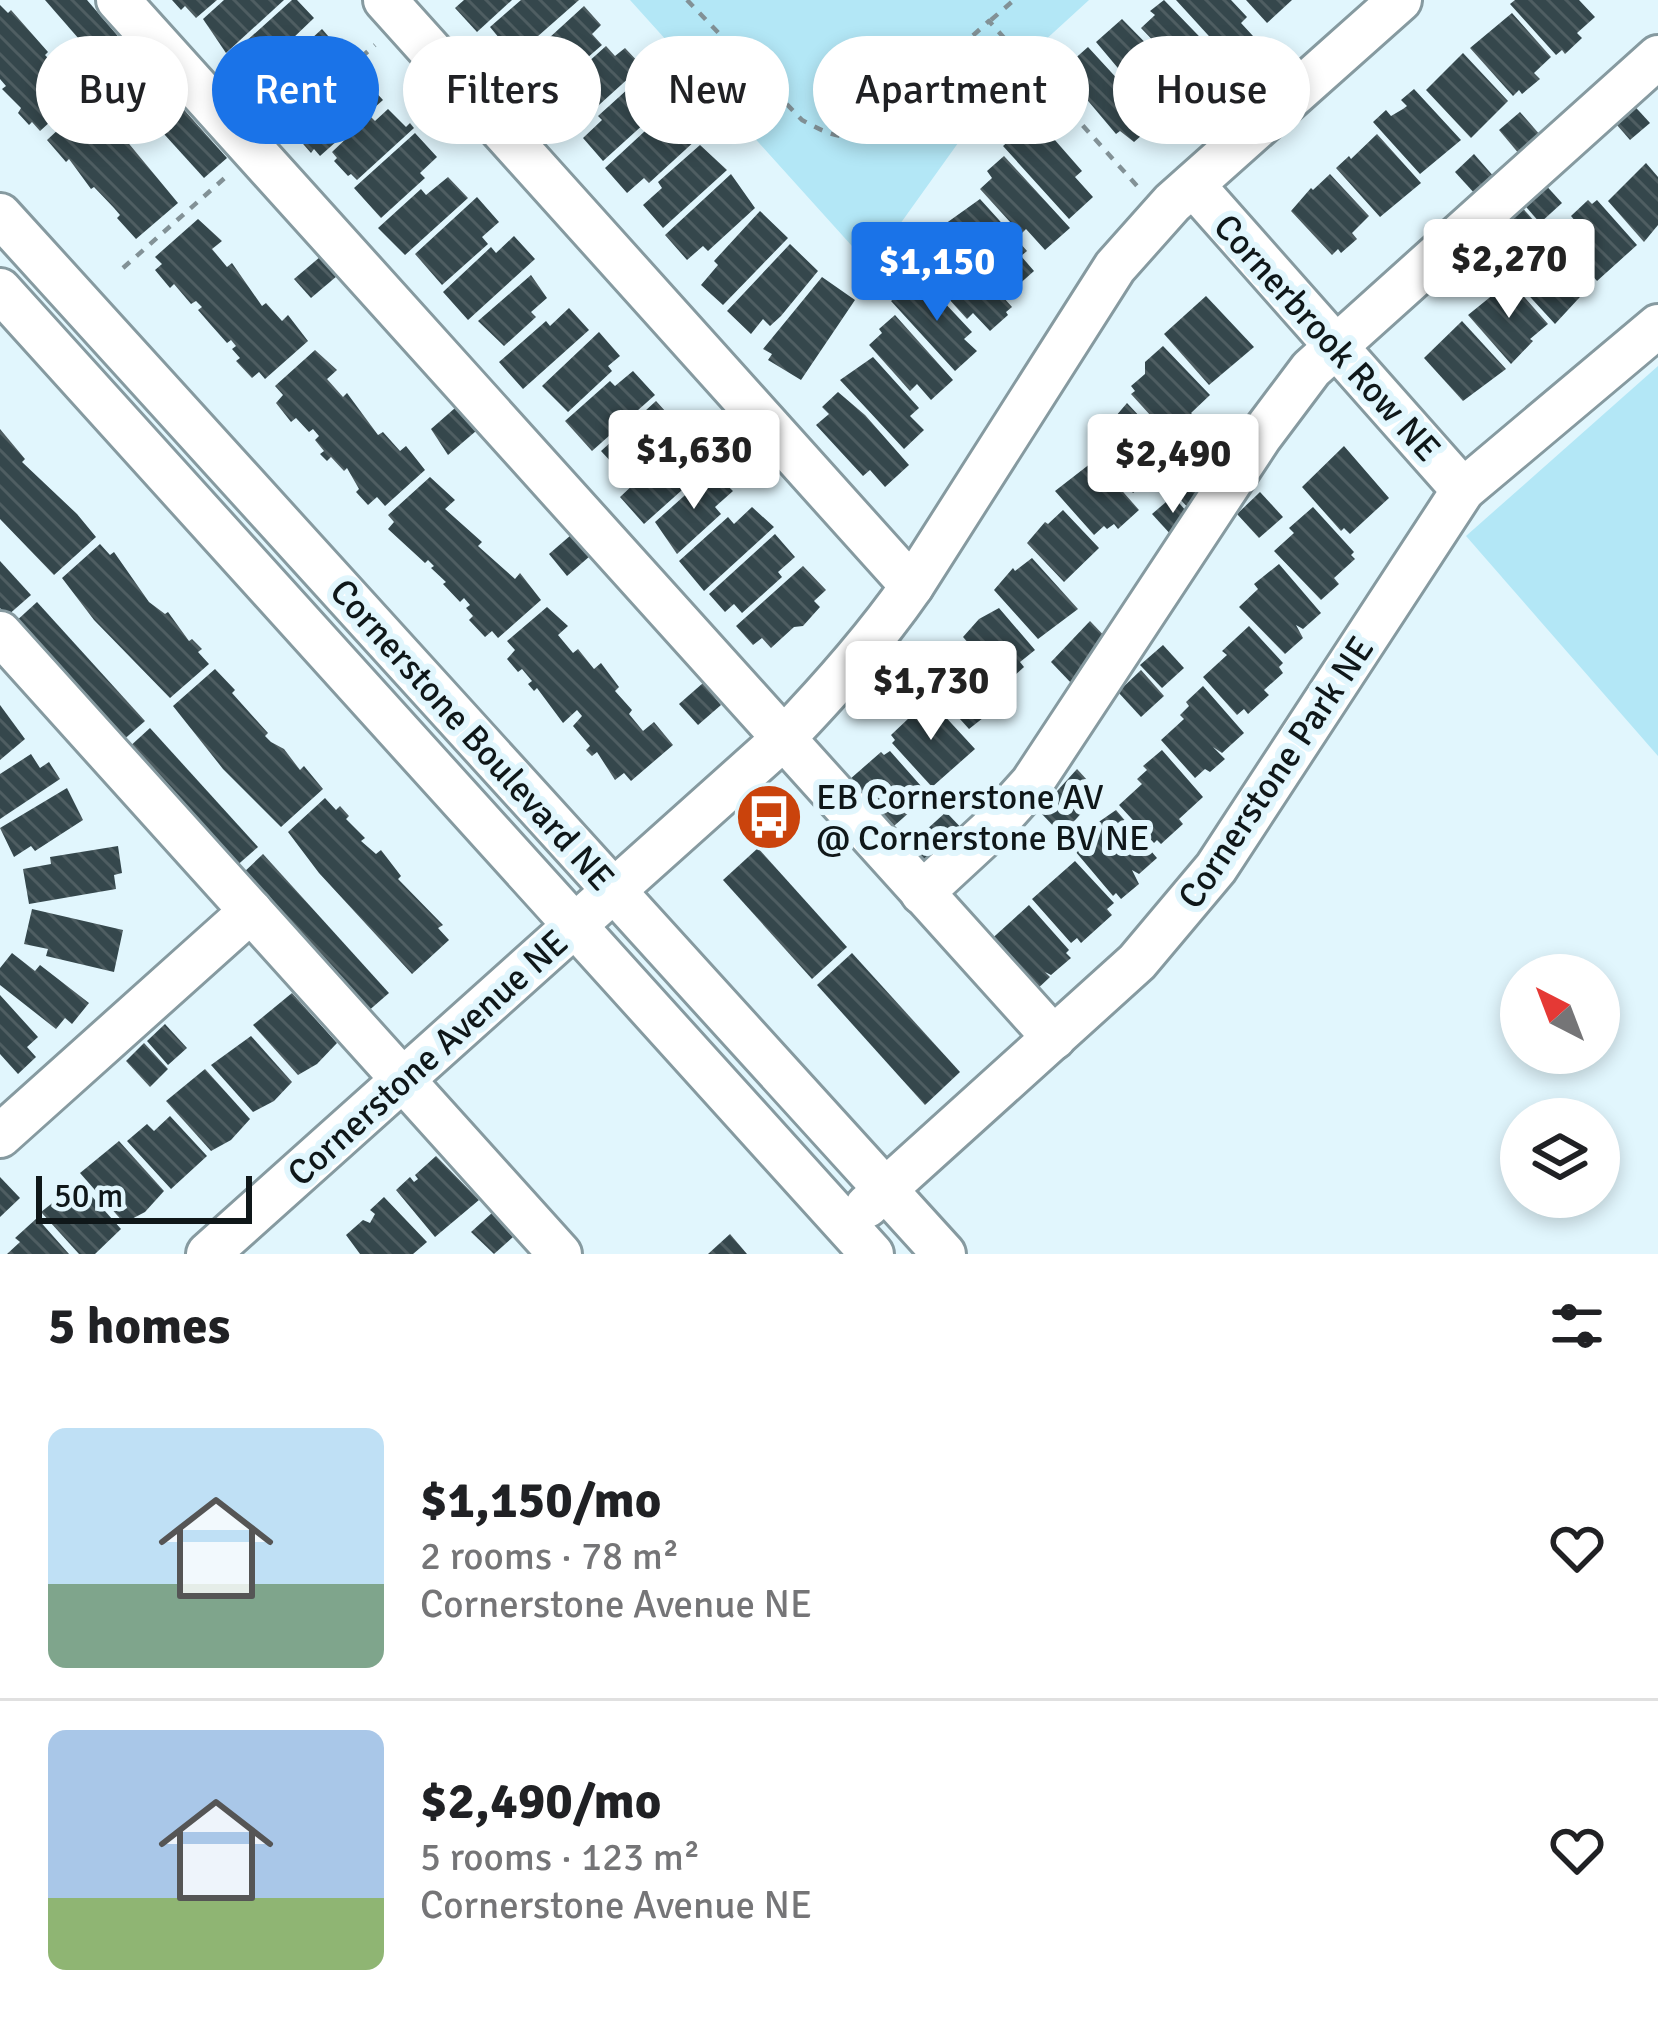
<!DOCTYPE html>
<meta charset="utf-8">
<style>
:root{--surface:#fff;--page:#f2f2f2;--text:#202124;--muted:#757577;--line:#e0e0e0;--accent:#1a73e8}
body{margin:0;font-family:Signika,sans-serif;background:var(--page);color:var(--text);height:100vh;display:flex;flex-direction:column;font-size:45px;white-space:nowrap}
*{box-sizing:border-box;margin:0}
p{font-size:39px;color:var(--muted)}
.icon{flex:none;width:66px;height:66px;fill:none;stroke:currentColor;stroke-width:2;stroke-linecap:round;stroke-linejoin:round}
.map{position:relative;height:1254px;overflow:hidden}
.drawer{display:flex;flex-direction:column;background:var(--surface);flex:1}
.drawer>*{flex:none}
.top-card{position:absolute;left:36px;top:36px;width:1587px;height:108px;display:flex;gap:24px}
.needle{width:78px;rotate:318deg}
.fabs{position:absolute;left:1500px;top:954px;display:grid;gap:24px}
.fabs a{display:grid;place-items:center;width:120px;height:120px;border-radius:50%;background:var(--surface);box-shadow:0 6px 18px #0003;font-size:60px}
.scale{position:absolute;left:36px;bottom:30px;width:216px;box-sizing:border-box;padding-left:12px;border:6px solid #0f1719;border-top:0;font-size:33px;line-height:42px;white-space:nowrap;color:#0f1719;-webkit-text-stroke:9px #e1f6fd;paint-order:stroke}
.price{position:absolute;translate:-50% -102px;padding:0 27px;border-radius:12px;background:#fff;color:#222;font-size:39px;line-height:78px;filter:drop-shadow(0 3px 6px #0008)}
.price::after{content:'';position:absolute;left:50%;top:72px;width:36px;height:27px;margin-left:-18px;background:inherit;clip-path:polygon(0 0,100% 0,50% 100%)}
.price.selected{background:var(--accent);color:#fff}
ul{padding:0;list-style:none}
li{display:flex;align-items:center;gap:36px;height:300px;padding:0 48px}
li+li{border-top:3px solid var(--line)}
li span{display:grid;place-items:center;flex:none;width:336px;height:240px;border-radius:18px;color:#555}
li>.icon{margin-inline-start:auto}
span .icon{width:144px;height:144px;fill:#fffc;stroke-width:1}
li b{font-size:51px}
h2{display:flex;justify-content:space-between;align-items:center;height:144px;padding:0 48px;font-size:51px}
.tag{padding:0 42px;border-radius:54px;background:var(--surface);box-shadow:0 6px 18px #0003;font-size:42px;line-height:108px}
.tag.selected{background:var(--accent);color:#fff}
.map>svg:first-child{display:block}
</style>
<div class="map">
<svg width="1658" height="1254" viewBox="0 0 1658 1254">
<defs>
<pattern id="building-back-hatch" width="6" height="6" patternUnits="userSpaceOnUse" patternTransform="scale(3)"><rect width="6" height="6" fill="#35474c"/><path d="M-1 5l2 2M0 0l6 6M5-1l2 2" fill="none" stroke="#4f5e62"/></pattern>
</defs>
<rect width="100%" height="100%" fill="#e1f6fd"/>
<g fill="#b3e7f6">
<polygon points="630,0 1089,0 1006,76 870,266"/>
<polygon points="1658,366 1658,756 1466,536"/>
</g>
<g fill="url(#building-back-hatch)">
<polygon points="45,0 87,0 129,49 106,70"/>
<polygon points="172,0 217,0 196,18 185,6 181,10"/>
<polygon points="224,0 284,0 226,53 203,19"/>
<polygon points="292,0 297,0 314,18 291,40 296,45 258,79 252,73 249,75 233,53"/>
<polygon points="464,0 512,0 477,32 455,8"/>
<polygon points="521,0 579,0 529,44 524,38 510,51 490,27"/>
<polygon points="1164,0 1223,61 1202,82 1191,71 1186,75 1141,28 1155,15 1150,11"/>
<polygon points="1176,0 1231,0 1247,17 1241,23 1253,36 1229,58"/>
<polygon points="1246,0 1292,0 1267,23"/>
<polygon points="1515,0 1579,0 1595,17 1577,33 1582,38 1565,54 1562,50 1556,55 1510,4"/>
<polygon points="0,5 8,13 11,10 48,52 45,55 82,93 40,131 32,122 29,125 18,113 21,108 2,89 6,86 0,79"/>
<polygon points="584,6 601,25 592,34 602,45 541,98 520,74 542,55 537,49"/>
<polygon points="1512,13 1551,57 1534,73 1540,79 1522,94 1519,90 1513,96 1470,48"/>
<polygon points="1122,19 1180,78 1174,84 1185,96 1160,118 1096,42"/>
<polygon points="322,29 343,53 324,68 329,73 289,109 284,102 281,105 267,90 270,87 265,81"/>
<polygon points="606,46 615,56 625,48 642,66 589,114 585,109 568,124 546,100"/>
<polygon points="1088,47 1157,122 1134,142 1120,131 1116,134 1062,70"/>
<polygon points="1463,53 1508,101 1471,138 1426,90"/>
<polygon points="138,58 227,158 204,178 114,79"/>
<polygon points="361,76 383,100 320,156 314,149 311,153 297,137 301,134 295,128 334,93 338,98"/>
<polygon points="640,78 667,103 603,161 583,138 602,120 598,116"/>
<polygon points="1414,89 1461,140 1420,174 1373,122 1386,110 1391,116 1403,109 1407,106 1401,100"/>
<polygon points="1629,100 1650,123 1630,140 1610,117"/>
<polygon points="88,102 125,139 178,203 136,239 117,218 120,215 114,208 94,187 91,189 69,159 66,162 47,140"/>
<polygon points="672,106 697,139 649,183 644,178 627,193 605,168"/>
<polygon points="388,109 406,127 410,123 414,128 357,180 351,174 348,176 334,161 337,158 332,152 370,116 375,121"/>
<polygon points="1520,112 1541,136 1520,155 1499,130"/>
<polygon points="1040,123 1082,171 1075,177 1093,197 1069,219 1003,146 1023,128 1028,133"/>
<polygon points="415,133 437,157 420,173 425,178 381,218 354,188"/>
<polygon points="1377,134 1421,183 1380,217 1336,168 1349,156 1351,159"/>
<polygon points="700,145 727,170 663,228 643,205 662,188 658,182"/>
<polygon points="1474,154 1495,178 1476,195 1455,172"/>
<polygon points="1004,156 1070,228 1045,250 1026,229 1021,234 980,189 992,178 987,171"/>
<polygon points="1646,163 1658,177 1658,225 1644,242 1608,201"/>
<polygon points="731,174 755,208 708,251 703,246 687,260 665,235"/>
<polygon points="1330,174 1369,216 1352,233 1357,239 1341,253 1338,249 1332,255 1291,211 1311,188 1313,190"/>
<polygon points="448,177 468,198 405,255 378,228 421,189 426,195"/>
<polygon points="1542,181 1562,203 1540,223 1520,200"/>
<polygon points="477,197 499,222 482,237 488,244 442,285 415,254"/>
<polygon points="980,199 1027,251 1021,256 1034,271 1008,294 945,224"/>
<polygon points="1588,200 1592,204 1597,200 1637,245 1597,281 1559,238 1576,222 1571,216"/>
<polygon points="1518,203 1537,224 1518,242 1499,222"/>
<polygon points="760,211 788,238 723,305 701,285 718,265 714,261"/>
<polygon points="198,219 222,241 212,249 227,267 232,263 262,306 266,303 282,321 288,315 308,341 265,379 259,372 252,378 236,361 240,358 232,349 236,346 231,340 227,343 211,325 198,310 202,307 196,301 191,304 174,284 170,288 155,270 162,264 155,257"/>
<polygon points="946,234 1012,307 1006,312 1008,315 990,331 973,313 967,319 918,265"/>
<polygon points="514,236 535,259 468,320 443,292 491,247 496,253"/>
<polygon points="1553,242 1591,285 1555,324 1511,276 1517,270 1514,267 1530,252 1535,258"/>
<polygon points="790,244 818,271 781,316 770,326 763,319 751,334 727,311"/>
<polygon points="320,257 337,276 311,298 294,279"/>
<polygon points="531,275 547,298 531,312 536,317 504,346 478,321"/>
<polygon points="822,277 855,300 801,380 768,360 772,354 763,349"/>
<polygon points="1510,281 1548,324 1530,339 1533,341 1511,364 1468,315"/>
<polygon points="925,282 972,332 964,339 977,351 955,371 891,301 906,289 910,293"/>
<polygon points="1206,296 1254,347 1209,385 1164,334"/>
<polygon points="569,308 589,330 523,389 499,362 546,321 550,326"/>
<polygon points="895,315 953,380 931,400 917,384 910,391 869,345 882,333 879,329"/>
<polygon points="1462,321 1506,369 1463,401 1424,358"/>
<polygon points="599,332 620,356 608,366 612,371 568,412 542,386"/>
<polygon points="1163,346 1210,395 1191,413 1195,417 1172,439 1131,394 1135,391 1131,386 1145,374 1145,362"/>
<polygon points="315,350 337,370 327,379 343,397 347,393 378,435 383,432 400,451 406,446 425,470 385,506 377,497 368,505 356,492 359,489 347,468 344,471 331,457 327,461 320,454 324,451 315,440 319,436 313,429 309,432 296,418 291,422 276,403 283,395 275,386"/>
<polygon points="873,357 919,408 910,416 924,430 904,449 840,380"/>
<polygon points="633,371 655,395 592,451 565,421 610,381 615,386"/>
<polygon points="838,392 865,415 909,465 885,487 870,470 863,476 816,425 829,414 822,407"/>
<polygon points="656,401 676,423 659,439 664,444 626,478 601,451"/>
<polygon points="1127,403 1173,452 1154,469 1158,474 1133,493 1092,444"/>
<polygon points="455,408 476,431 448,455 431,429"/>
<polygon points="0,429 25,459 22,462 77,514 96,537 54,575 0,519"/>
<polygon points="691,443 710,465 644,524 620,497 666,454 672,460"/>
<polygon points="1344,446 1389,498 1350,534 1344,528 1341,531 1302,487"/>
<polygon points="1095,460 1139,510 1118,529 1114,524 1107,529 1104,526 1094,535 1055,491"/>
<polygon points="1191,468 1212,491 1191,511 1170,488"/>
<polygon points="712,471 733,491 715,507 721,514 677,554 655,522"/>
<polygon points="430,477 455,500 445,509 482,542 478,546 515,579 520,573 541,600 498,638 492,631 485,637 469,620 473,616 466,608 470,605 464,598 460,602 443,584 446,582 431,568 434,566 428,560 425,563 388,529 394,522 388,515"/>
<polygon points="1260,492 1283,517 1259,538 1237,514"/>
<polygon points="1173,496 1193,519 1173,537 1152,514"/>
<polygon points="752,507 774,527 704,591 679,561 728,517 734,524"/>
<polygon points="1313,507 1354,552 1351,555 1355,559 1334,578 1339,584 1321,600 1274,551 1294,533 1289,528"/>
<polygon points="1063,510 1099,548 1064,582 1027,543 1045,522 1048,524"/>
<polygon points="775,534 795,557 778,572 782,577 742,613 734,604 725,612 709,594"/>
<polygon points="571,535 590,556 567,576 549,554"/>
<polygon points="100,544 110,555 114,552 149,602 165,614 168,612 189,641 192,639 202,649 198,652 209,664 170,698 94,620 62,578"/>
<polygon points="1032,558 1078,609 1038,639 994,590 1013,568 1015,571"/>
<polygon points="0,561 31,595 7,616 0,608"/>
<polygon points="1279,564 1321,613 1303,629 1296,625 1303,638 1285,654 1239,607 1258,589 1254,584"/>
<polygon points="803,566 826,590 814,601 820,607 803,626 794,627 771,648 762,638 753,645 736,626"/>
<polygon points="37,602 145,721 121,742 14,623"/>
<polygon points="547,607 568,626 558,635 573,653 578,649 594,669 601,663 619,687 615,691 632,710 629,714 643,731 654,722 673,745 631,781 624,773 615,780 597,752 592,756 586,750 590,746 573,726 582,716 577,710 563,723 537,688 534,691 528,684 532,681 522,669 518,672 507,659 515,650 507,641"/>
<polygon points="999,608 1035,650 1020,662 1024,667 1004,685 963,637 979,619"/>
<polygon points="1090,621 1111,643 1073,685 1051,662"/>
<polygon points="1249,626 1283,663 1279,667 1283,673 1264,690 1269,695 1248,714 1244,709 1237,715 1203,677 1227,655 1222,651"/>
<polygon points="1163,645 1184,668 1162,688 1140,665"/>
<polygon points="956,657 962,664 970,657 1007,699 969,729 931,687 938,680 935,676"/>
<polygon points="215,669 235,690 232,693 268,733 265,736 271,742 284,749 300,770 304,766 323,789 281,827 223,769 173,706"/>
<polygon points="1141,670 1164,696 1141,717 1118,692"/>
<polygon points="703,683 721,705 698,725 679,704"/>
<polygon points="1203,686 1244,733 1222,753 1213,747 1225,759 1210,772 1205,769 1195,778 1161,740 1184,719 1180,715 1189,706 1186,702"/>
<polygon points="929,699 975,749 932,787 892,743 895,740 891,735"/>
<polygon points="0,705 25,739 0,760"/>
<polygon points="150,728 258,847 234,868 127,749"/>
<polygon points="1162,750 1203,797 1179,819 1183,824 1161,844 1157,840 1154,843 1119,805 1142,784 1137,779 1147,770 1143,766"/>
<polygon points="890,751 929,795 886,833 849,780 881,752 884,755"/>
<polygon points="31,754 40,768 49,762 60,779 0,819 0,774"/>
<polygon points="1077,769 1099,793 1062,835 1039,811"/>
<polygon points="67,788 83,820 35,851 31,846 14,857 0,828"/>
<polygon points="325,798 336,810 340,806 349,816 346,819 365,838 361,841 376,854 381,850 401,876 398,879 443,925 438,928 449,940 412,974 319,873 288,832"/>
<polygon points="1116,810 1157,858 1139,874 1132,870 1139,884 1121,899 1116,893 1113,896 1075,851 1095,834 1090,828"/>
<polygon points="946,812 968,835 946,854 925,831"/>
<polygon points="918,827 939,850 917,870 896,846"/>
<polygon points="118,846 122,873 114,875 116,889 29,904 23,869 51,864 50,857"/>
<polygon points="758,848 847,947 812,979 723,880"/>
<polygon points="263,854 389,993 366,1013 241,875"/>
<polygon points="1075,861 1114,903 1107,909 1112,915 1081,943 1077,938 1071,943 1032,899"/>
<polygon points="1029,905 1069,950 1066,953 1071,958 1051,975 1045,972 1050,977 1033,993 986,944"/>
<polygon points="32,909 123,930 114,972 46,956 48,949 24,944"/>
<polygon points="12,953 35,971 40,965 89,1003 72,1024 65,1018 56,1029 0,985 0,968"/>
<polygon points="852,953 960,1072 925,1105 817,985"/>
<polygon points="292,993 337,1043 317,1064 298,1075 253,1025"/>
<polygon points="0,995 38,1037 27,1047 36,1057 18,1074 0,1054"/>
<polygon points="165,1024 187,1048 168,1065 147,1041"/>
<polygon points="251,1036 292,1082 274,1101 253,1112 211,1065"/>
<polygon points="144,1043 168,1069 150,1087 126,1061"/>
<polygon points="205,1069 250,1119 231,1140 211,1151 166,1101"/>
<polygon points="170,1116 207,1156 171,1189 127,1141 147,1124 154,1131"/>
<polygon points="119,1141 164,1191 145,1212 124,1223 80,1173"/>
<polygon points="436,1156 479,1200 435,1237 396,1190 410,1177 414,1182 418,1179 415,1175"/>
<polygon points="0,1177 20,1198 0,1217"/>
<polygon points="79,1182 121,1229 95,1254 79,1254 41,1212"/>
<polygon points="384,1197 427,1242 413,1254 360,1254 346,1235 363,1220 370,1223 375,1214 370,1210"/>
<polygon points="492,1213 513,1237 494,1254 471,1232"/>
<polygon points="37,1218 69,1254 7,1254 20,1242 15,1238"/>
<polygon points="730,1234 747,1254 708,1254"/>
</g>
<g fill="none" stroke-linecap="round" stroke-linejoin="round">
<defs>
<g id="minor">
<polyline points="118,0 1054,1038"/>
<polyline points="385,0 912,586"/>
<polyline points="1193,185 1463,490"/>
<polyline points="0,215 944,1254"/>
<polyline points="0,290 872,1254"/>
<polyline points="0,633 560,1254"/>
<polyline points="922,893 989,831 1032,783 1260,437 1311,369 1658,57"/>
<polyline points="0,1136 251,911"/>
<polyline points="867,1206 1137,962 1216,868 1463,490 1658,326"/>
<path d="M208,1254L783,739C830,690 873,642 912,586L1115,267L1172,203L1400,0"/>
</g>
</defs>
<use href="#minor" stroke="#869aa0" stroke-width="48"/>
<g stroke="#829196" stroke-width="4.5" stroke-dasharray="9 9" stroke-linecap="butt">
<path d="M687,0L802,120C826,133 846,144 870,129L989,21L1138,187"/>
<polyline points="991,20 1014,0"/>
<polyline points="280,129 375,45"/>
<polyline points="123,268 227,176"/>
</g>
<use href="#minor" stroke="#fff" stroke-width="42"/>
</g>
<defs>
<symbol id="bus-disc" viewBox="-11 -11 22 22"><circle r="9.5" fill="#ca430c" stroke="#e1f6fd"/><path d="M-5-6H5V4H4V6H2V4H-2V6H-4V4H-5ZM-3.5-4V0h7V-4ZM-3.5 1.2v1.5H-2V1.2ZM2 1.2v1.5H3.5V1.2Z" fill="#fff"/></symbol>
</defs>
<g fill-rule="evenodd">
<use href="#bus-disc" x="731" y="779" width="76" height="76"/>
</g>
<g text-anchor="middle" stroke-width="12" stroke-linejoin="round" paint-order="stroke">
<g font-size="36" fill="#0f1719" stroke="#e1f6fd">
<text transform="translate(1328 337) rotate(48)" y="13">Cornerbrook Row NE</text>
<text transform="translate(473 734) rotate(48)" y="13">Cornerstone Boulevard NE</text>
<text transform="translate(1275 772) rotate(-56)" y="13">Cornerstone Park NE</text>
<text transform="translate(427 1057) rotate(-42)" y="13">Cornerstone Avenue NE</text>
</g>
<g font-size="36" fill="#0f1719" stroke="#e1f6fd" text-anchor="start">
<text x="816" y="809">EB Cornerstone AV<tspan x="816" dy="41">@ Cornerstone BV NE</tspan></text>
</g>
</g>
</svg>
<div class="fabs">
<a><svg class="needle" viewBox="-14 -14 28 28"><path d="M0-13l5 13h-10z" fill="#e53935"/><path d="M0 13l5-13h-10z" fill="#757577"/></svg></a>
<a><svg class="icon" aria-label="layers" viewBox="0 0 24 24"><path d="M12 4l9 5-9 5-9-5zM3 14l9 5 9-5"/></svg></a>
</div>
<div class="scale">50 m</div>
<b class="price" style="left:1509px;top:321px">$2,270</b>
<b class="price selected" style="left:937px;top:324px">$1,150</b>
<b class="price" style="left:694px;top:512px">$1,630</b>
<b class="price" style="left:1173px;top:516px">$2,490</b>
<b class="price" style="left:931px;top:743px">$1,730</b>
<div class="top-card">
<a class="tag">Buy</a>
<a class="tag selected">Rent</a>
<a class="tag">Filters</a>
<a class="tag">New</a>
<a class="tag">Apartment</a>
<a class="tag">House</a>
</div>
</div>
<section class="drawer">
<h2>5 homes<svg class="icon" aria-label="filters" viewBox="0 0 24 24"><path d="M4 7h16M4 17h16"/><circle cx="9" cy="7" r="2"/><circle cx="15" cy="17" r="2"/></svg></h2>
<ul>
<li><span style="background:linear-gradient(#bfe0f5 65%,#7fa58c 0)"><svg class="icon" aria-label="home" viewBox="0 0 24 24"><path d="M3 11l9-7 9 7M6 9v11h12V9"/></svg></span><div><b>$1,150/mo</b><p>2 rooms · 78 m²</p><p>Cornerstone Avenue NE</p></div><svg class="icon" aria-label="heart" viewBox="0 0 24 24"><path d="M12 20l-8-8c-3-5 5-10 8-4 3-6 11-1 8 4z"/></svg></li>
<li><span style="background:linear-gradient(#a9c7e8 70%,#8fb573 0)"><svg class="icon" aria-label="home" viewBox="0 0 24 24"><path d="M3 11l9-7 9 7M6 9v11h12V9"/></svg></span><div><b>$2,490/mo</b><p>5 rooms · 123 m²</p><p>Cornerstone Avenue NE</p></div><svg class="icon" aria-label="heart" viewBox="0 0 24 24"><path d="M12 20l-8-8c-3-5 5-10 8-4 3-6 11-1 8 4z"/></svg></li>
</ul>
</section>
